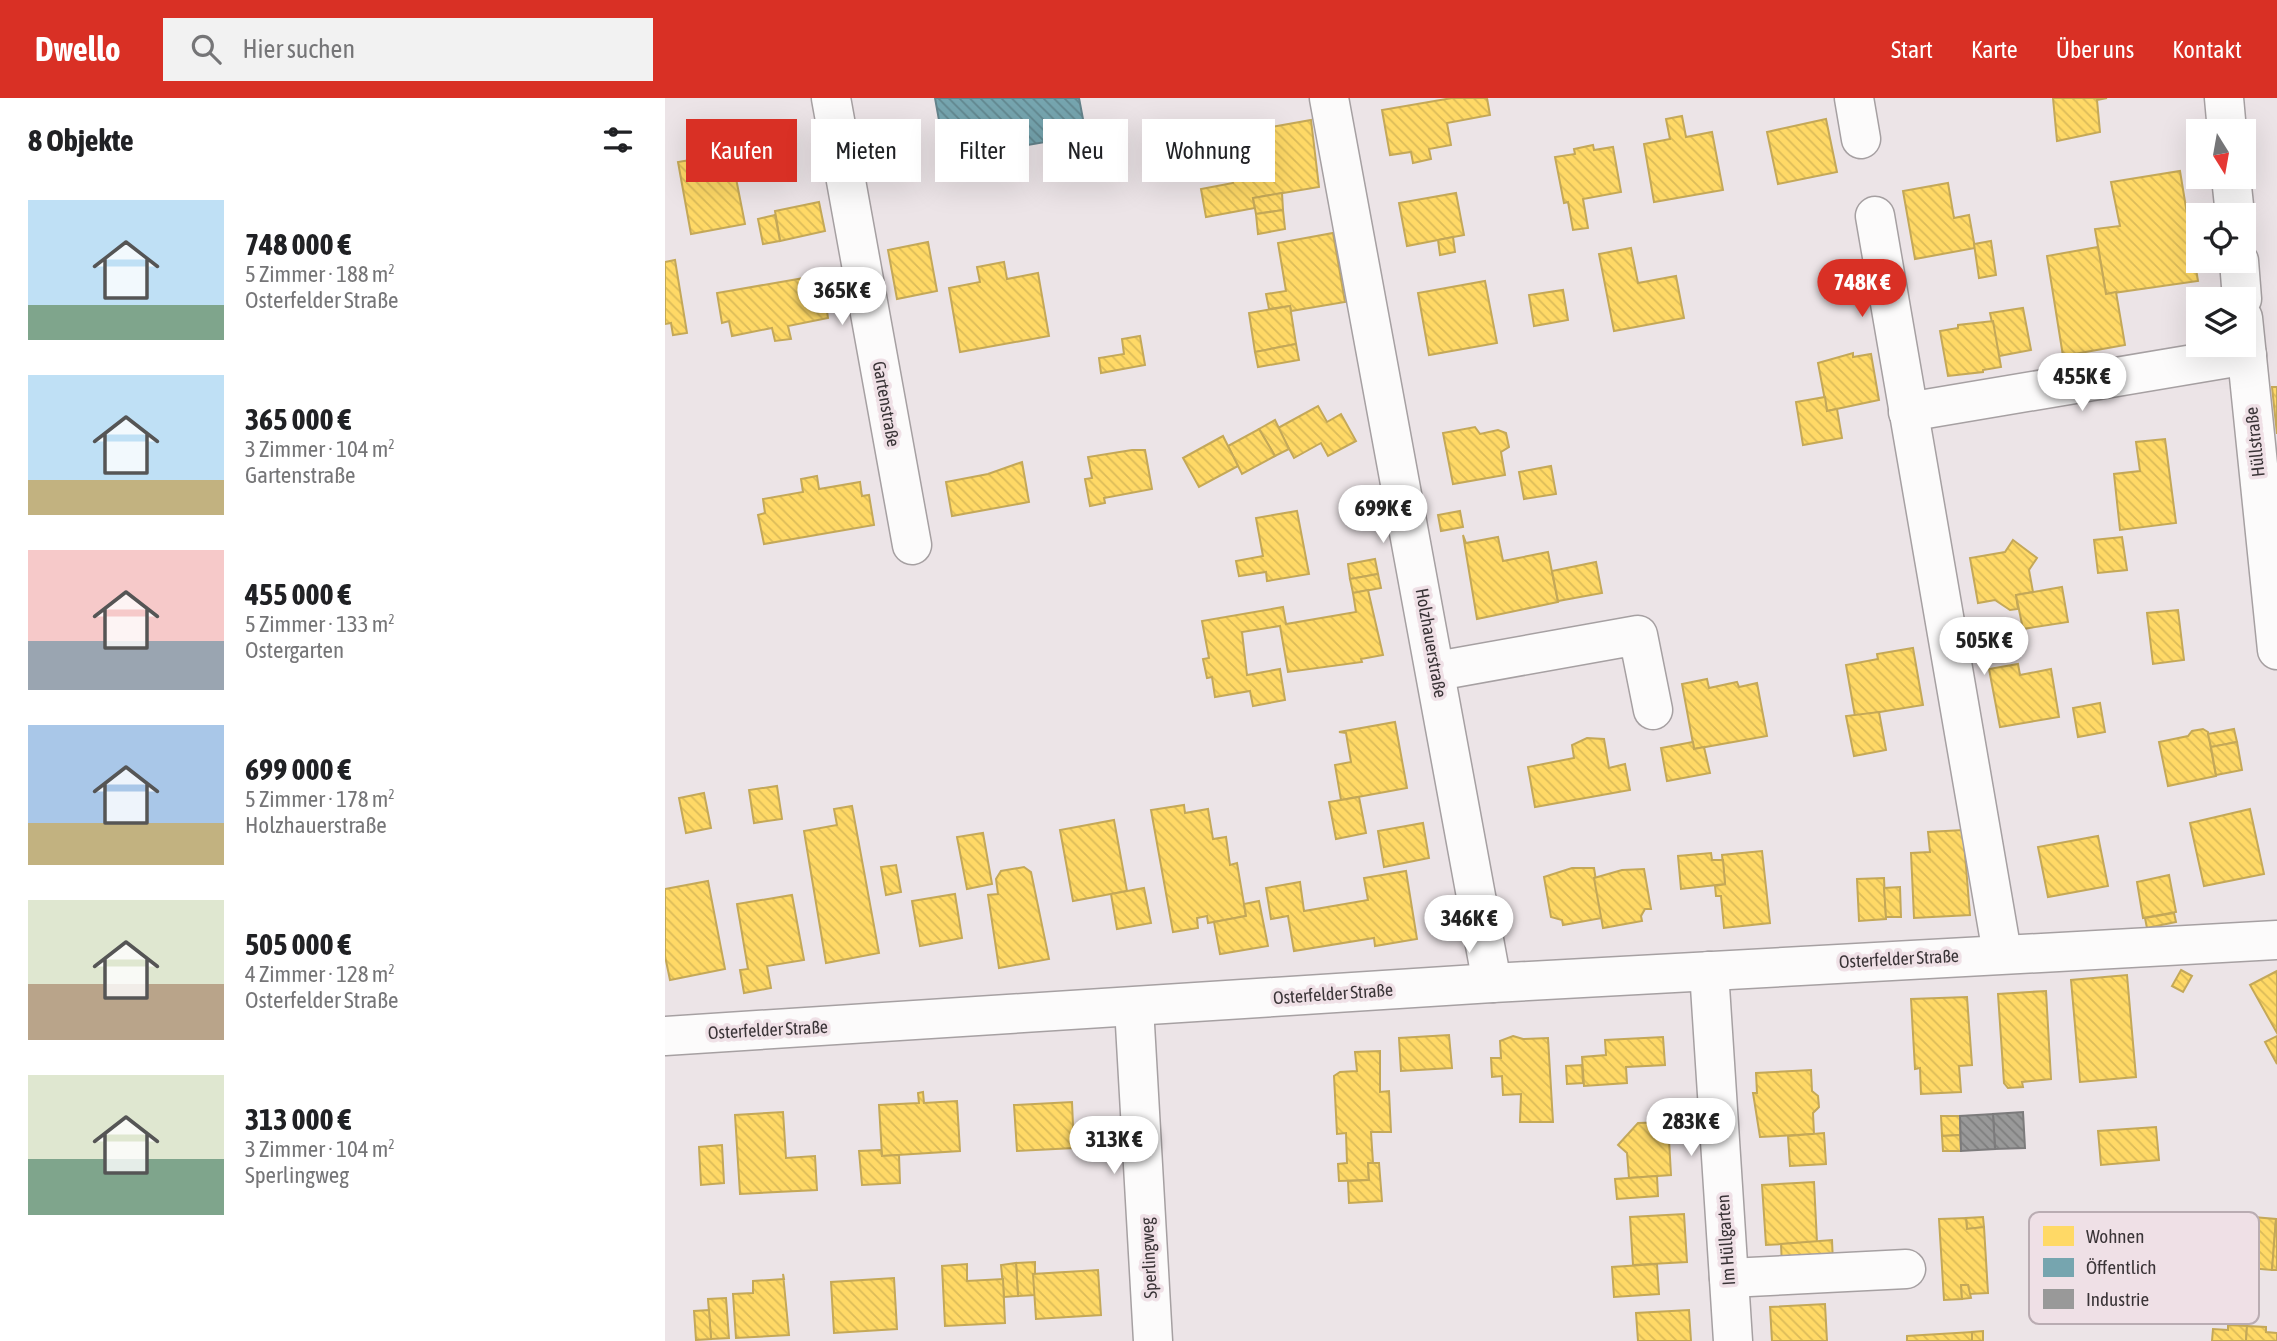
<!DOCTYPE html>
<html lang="de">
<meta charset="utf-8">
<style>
:root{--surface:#fff;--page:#f2f2f2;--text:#202124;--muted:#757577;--accent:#d93025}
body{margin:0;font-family:"Asap Condensed",sans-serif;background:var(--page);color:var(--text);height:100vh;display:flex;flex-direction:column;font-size:26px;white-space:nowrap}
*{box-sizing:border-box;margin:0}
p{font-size:23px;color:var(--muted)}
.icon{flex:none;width:38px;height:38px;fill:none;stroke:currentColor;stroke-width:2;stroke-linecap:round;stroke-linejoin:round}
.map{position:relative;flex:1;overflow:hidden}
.side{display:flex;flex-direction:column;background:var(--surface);width:665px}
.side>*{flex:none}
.banner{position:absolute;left:21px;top:21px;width:665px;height:63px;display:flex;gap:14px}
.needle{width:46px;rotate:169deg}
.controls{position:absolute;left:1521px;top:21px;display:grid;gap:14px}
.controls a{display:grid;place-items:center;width:70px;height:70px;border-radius:0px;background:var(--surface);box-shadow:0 7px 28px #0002;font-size:35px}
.price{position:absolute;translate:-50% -60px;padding:0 16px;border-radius:24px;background:#fff;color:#222;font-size:23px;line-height:46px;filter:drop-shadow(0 2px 4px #0008)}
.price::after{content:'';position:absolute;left:50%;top:42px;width:21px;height:16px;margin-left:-10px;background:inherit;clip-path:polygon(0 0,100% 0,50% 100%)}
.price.current{background:var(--accent);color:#fff}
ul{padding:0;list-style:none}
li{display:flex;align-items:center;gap:21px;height:175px;padding:0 28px}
li span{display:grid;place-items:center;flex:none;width:196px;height:140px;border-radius:0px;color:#555}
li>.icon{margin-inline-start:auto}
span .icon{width:84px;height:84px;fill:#fffc;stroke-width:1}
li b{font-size:30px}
h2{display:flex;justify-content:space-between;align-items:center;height:84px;padding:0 28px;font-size:30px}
.tag{padding:0 24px;border-radius:0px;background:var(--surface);box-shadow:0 7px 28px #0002;font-size:24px;line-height:63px}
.tag.current{background:var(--accent);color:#fff}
header{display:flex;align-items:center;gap:42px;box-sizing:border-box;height:98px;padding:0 35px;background:var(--accent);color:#fff}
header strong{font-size:33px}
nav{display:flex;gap:38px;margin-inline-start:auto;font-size:24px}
.search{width:490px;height:63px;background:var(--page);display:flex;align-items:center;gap:18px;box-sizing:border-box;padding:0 24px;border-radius:0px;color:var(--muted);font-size:26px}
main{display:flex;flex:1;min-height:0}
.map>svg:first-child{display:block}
</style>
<header>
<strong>Dwello</strong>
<div class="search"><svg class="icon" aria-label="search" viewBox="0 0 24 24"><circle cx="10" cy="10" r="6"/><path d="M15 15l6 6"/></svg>Hier suchen</div>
<nav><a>Start</a><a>Karte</a><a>Über uns</a><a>Kontakt</a></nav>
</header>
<main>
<section class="side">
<h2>8 Objekte<svg class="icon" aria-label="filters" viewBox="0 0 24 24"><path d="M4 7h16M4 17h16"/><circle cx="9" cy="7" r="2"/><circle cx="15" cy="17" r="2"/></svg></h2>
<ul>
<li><span style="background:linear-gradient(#bfe0f5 75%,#7fa58c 0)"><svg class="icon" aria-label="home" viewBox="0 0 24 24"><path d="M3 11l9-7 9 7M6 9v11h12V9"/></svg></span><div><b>748 000 €</b><p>5 Zimmer · 188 m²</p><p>Osterfelder Straße</p></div></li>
<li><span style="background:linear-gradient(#bfe0f5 75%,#c2b280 0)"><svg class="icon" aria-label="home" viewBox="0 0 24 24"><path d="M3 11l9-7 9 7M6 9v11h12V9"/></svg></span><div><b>365 000 €</b><p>3 Zimmer · 104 m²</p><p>Gartenstraße</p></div></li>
<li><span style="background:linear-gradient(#f6c9c9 65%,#9aa5b1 0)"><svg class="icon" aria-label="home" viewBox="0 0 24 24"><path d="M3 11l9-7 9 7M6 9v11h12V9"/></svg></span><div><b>455 000 €</b><p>5 Zimmer · 133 m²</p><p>Ostergarten</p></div></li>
<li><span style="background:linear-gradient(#a9c7e8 70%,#c2b280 0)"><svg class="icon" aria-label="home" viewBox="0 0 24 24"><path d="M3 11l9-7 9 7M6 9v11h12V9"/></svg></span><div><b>699 000 €</b><p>5 Zimmer · 178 m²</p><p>Holzhauerstraße</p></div></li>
<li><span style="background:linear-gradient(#dfe7d0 60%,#b9a48a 0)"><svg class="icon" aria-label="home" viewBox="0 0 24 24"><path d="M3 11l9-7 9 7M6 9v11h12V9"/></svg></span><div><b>505 000 €</b><p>4 Zimmer · 128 m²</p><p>Osterfelder Straße</p></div></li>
<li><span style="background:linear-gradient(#dfe7d0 60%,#7fa58c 0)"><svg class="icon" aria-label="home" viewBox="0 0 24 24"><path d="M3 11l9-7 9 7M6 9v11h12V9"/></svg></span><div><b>313 000 €</b><p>3 Zimmer · 104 m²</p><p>Sperlingweg</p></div></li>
</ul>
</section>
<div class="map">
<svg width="1612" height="1243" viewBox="0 0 1612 1243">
<defs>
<pattern id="homes-back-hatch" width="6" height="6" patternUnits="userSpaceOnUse" patternTransform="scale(1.75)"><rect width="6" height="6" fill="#ffd966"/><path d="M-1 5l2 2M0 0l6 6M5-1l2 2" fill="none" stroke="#dbbb59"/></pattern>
<pattern id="public-back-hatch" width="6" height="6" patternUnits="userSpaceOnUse" patternTransform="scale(1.75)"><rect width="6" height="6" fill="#76a5af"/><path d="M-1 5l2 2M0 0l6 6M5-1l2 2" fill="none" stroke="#62878f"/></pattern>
<pattern id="industry-back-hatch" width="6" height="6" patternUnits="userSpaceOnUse" patternTransform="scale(1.75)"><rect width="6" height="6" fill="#999"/><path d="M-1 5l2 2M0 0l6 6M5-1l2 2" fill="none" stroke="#7e7e7e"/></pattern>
</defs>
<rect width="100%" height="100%" fill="#ece4e7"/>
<g fill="url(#homes-back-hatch)" stroke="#c4a858" stroke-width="2">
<polygon points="787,0 822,0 825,17 782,25 786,47 764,51 766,61 748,65 746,54 725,57 717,12"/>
<polygon points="1388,0 1442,0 1432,2 1435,34 1392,43"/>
<polygon points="1017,18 1021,39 1047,34 1058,92 989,104 979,46 1005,41 1001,21"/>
<polygon points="1161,21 1172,74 1113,86 1102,34"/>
<polygon points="646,22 654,89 588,100 590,110 541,119 536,91 568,85 565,69 588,64 583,33"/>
<polygon points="928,47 929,52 948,49 956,94 918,101 923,130 908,132 903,104 899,105 890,59 910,56 909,51"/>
<polygon points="66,55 80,126 26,136 13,64"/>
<polygon points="1515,73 1533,183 1441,196 1430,131 1455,128 1446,84"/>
<polygon points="1283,85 1289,120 1304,117 1310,150 1250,161 1238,93"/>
<polygon points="617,95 618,112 591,116 588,100"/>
<polygon points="791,95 799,137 742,148 734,105"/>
<polygon points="154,104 160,133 115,143 110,113"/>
<polygon points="618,112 620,131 593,136 591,116"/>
<polygon points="110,117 115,143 98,146 93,121"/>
<polygon points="668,135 680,204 626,213 625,208 604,211 601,196 621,193 613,145"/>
<polygon points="788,139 790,154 775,157 773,142"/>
<polygon points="1326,143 1331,177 1314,180 1309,146"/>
<polygon points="263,144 272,193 232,201 223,152"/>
<polygon points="1433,149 1441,196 1451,194 1460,247 1398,258 1382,158"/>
<polygon points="966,150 973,185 1011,178 1019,220 949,233 934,156"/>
<polygon points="10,162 22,235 8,237 6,225 0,226 0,164"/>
<polygon points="339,164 342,181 373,175 384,238 295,254 284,190 315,184 312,169"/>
<polygon points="162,176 168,205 161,206 163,220 123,228 126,241 110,243 107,230 67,238 64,223 57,225 52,195"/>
<polygon points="820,183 832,245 764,257 753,195"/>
<polygon points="898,192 903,222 869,228 864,197"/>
<polygon points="625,208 631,246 590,254 584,215"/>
<polygon points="1358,210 1366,252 1334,258 1325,215"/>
<polygon points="1328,223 1336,269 1318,272 1318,274 1283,278 1275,233 1293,230 1293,227"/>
<polygon points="475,238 480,267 436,275 434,260 459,256 457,241"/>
<polygon points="631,246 634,262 593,269 590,254"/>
<polygon points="1188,255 1188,259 1206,256 1214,302 1162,313 1153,265"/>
<polygon points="1607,289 1612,289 1612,336"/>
<polygon points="1160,299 1162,313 1172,311 1177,340 1138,347 1131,304"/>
<polygon points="653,308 662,324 676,316 691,343 663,358 656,345 629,360 613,330"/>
<polygon points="610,322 624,351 610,358 594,331"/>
<polygon points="810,329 815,336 833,332 841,335 844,349 836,354 840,377 788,386 778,335"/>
<polygon points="594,331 610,358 577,376 563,348"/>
<polygon points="558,338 573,368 534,389 518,360"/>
<polygon points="1500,341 1511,425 1455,432 1449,376 1475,373 1471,344"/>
<polygon points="467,352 480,352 487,391 439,400 440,405 425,408 420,381 427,380 423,359"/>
<polygon points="357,364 364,404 287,418 281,384 323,376"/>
<polygon points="886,368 891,396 859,401 854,374"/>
<polygon points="152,378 154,391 195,384 197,398 204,397 209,427 99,446 93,417 100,415 98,401 138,394 136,381"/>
<polygon points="632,413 644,476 602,483 601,474 574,478 571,463 598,458 591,420"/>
<polygon points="795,413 798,429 776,433 773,417"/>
<polygon points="798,437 801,445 833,439 838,463 883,454 893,504 812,521"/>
<polygon points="1457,439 1462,472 1433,475 1429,442"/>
<polygon points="1348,442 1372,460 1364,472 1368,494 1351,497 1353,511 1345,512 1330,502 1313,505 1305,460 1340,454"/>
<polygon points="710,461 713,476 685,481 683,466"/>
<polygon points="931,464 937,495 893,503 887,473"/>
<polygon points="713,476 716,490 688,495 685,481"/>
<polygon points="1397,489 1403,524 1358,531 1351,497"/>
<polygon points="703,492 718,557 696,561 697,564 623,574 615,528 577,534 582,577 615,571 620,602 588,608 585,593 550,599 547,579 542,580 538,561 544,560 537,523 618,509 621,526 691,514 688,495"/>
<polygon points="1513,512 1519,562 1488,566 1482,515"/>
<polygon points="1248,550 1258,607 1190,618 1181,567 1213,561 1212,556"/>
<polygon points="1353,566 1355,577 1386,571 1394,619 1335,629 1324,571"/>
<polygon points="1042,581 1044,590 1072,584 1074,589 1092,585 1102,638 1029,651 1017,586"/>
<polygon points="1435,605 1440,634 1413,639 1408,610"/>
<polygon points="1214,614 1221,652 1189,658 1181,618"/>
<polygon points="730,624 742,690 676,702 670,667 686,664 681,635 674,634"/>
<polygon points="1538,631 1543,634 1551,678 1503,688 1494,644 1523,638 1527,633"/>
<polygon points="1569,631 1572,644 1546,649 1543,636"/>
<polygon points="922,640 939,641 944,670 960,666 965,692 870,709 863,669 909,660 907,647"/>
<polygon points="1028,644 1029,651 1039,649 1045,675 1002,683 996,650"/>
<polygon points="1572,644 1577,672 1551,677 1546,649"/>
<polygon points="112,688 117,721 89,725 84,692"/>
<polygon points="39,695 46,730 21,735 14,700"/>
<polygon points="694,699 701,735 671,741 664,704"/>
<polygon points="519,707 520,715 543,711 548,741 561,739 565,767 572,765 581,818 543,825 542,818 532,820 533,830 508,834 486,712"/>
<polygon points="187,708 214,855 161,865 139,733 172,727 169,711"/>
<polygon points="1585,711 1599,776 1539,788 1525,725"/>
<polygon points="449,722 462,793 408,803 395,732"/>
<polygon points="758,725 764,760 719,769 713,733"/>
<polygon points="1298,732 1305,817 1249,820 1246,755 1265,754 1263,734"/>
<polygon points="318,735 327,786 302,791 292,739"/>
<polygon points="1433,738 1443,788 1383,799 1373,749"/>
<polygon points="1097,753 1105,825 1059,830 1056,798 1051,798 1050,788 1060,786 1057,757"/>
<polygon points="1046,755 1047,762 1058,762 1060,786 1016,791 1013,758"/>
<polygon points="231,767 236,794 221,797 216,769"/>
<polygon points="359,769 366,774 384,861 334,870 323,797 333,796 331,781 336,773"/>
<polygon points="907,770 929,770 937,820 898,827 897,822 886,819 879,779"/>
<polygon points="979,771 986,811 980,811 976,818 977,823 938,830 929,780 957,772"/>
<polygon points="741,773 752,841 710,848 709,840 629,853 623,818 606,821 601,790 635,784 639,813 703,802 699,780"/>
<polygon points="1504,777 1511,814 1478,820 1472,784"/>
<polygon points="1219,780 1221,821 1194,823 1192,781"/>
<polygon points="43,783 60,871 5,882 0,858 0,791"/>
<polygon points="1235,789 1236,819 1221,819 1219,790"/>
<polygon points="479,790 486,825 452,831 446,796"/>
<polygon points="290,796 297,840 255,848 247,803"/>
<polygon points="127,797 139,862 102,868 106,890 79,895 75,872 83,871 72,806"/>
<polygon points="594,803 603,848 555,856 549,824 581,818 579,806"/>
<polygon points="1509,815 1511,824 1482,830 1480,820"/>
<polygon points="1516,872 1527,878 1518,894 1507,888"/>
<polygon points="1612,873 1612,935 1585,887"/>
<polygon points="1462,877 1471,979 1415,984 1406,882"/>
<polygon points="1381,893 1386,981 1357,984 1358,989 1343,990 1339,985 1333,896"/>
<polygon points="1302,899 1307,967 1294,968 1296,994 1256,996 1255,970 1250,971 1246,901"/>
<polygon points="784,937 787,970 736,973 734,940"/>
<polygon points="848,938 858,941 883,940 888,1024 855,1024 856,996 838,997 837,978 827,979 826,960 836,960 835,943"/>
<polygon points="1612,938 1612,966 1600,944"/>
<polygon points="998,939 1000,967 961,969 962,985 919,988 917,959 941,957 940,942"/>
<polygon points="715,953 715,994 724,993 726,1034 706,1034 708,1065 703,1065 704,1082 674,1083 673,1066 682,1065 681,1035 672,1036 669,978 675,974 692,973 690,954"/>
<polygon points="917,967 918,985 902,986 901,968"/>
<polygon points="1146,972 1147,993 1153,998 1154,1009 1148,1015 1149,1036 1095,1039 1088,995 1092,995 1091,975"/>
<polygon points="258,994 259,1005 292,1003 295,1053 217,1058 214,1007 254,1005 253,995"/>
<polygon points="407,1004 409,1050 352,1053 349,1007"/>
<polygon points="118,1014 121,1060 150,1058 152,1092 75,1096 70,1017"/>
<polygon points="1276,1018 1295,1018 1295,1037 1277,1038"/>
<polygon points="1003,1024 1006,1077 964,1080 962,1055 953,1047 973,1025"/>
<polygon points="1491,1029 1494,1062 1436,1067 1433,1033"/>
<polygon points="1159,1035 1161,1066 1125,1068 1123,1038"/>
<polygon points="1295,1037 1296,1053 1278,1053 1277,1038"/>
<polygon points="57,1047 59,1085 36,1087 34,1049"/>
<polygon points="216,1052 217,1058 234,1057 235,1085 197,1087 194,1053"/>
<polygon points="703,1065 714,1065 717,1103 684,1105 683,1083 704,1082"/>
<polygon points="992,1078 993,1098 952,1101 950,1081"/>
<polygon points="1149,1084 1152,1144 1101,1147 1097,1087"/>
<polygon points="1019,1116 1022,1164 968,1167 965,1119"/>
<polygon points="1576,1118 1611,1121 1607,1172 1572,1169"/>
<polygon points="1318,1119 1319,1129 1302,1131 1301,1120"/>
<polygon points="1301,1120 1302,1131 1319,1129 1323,1195 1304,1196 1303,1187 1296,1187 1297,1201 1279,1202 1274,1121"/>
<polygon points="1611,1121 1612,1121 1612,1172 1607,1172"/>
<polygon points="1167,1142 1168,1165 1117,1168 1116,1146"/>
<polygon points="370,1164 370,1197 353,1198 351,1165"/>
<polygon points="351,1165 353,1198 339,1199 336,1167"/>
<polygon points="302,1166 302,1183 338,1181 340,1225 280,1228 277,1168"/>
<polygon points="992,1166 994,1196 949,1199 947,1169"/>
<polygon points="433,1172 436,1217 371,1221 368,1176"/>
<polygon points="118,1176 124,1237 71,1240 68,1196 88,1195 88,1183 119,1181"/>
<polygon points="229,1180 232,1231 169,1235 166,1184"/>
<polygon points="1296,1187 1303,1187 1306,1200 1297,1201"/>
<polygon points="61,1200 64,1240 46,1241 43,1201"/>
<polygon points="1160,1206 1162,1243 1107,1243 1105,1209"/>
<polygon points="44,1212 46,1241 31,1242 29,1213"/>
<polygon points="1024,1212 1026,1243 973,1243 971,1215"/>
<polygon points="1563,1227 1582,1228 1581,1243 1547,1243 1548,1231 1563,1232"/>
<polygon points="1582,1228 1601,1229 1601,1234 1612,1235 1612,1243 1581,1243"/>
<polygon points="1318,1233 1318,1243 1307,1243 1307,1234"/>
<polygon points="1307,1234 1307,1243 1242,1243 1242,1238"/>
</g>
<polygon fill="url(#public-back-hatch)" stroke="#64838b" stroke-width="2" points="270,0 414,0 421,37 281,61"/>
<g fill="url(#industry-back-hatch)" stroke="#7c7b7c" stroke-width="2">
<polygon points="1358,1014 1360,1050 1330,1051 1328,1016"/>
<polygon points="1328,1016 1330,1051 1296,1053 1295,1018"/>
</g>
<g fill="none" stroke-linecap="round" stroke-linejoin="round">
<defs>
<g id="minor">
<polyline points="166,0 247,447"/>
<polyline points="664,0 827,885"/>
<polyline points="1189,0 1196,41"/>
<polyline points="1559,0 1562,33"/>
<polyline points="1566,79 1570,117"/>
<polyline points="1210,118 1337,855"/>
<polyline points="1574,163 1577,201"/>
<polyline points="1578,220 1612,552"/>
<polyline points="1243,314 1582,257"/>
<polyline points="772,573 973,537 988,612"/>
<polyline points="1044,873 1068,1243"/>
<polyline points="469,909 488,1243"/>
<polyline points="0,938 827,885 1612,842"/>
<polyline points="1064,1180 1241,1171"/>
</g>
</defs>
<use href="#minor" stroke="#a6a0a2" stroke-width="41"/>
<use href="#minor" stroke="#fcfbfb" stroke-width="38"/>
</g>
<g text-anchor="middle" stroke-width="7" stroke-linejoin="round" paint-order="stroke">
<g font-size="18" fill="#3a3437" stroke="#efe0e6">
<text transform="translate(221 306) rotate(80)" y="6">Gartenstraße</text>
<text transform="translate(1590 344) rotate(-96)" y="6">Hüllstraße</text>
<text transform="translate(766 545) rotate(80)" y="6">Holzhauerstraße</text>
<text transform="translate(1234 861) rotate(-3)" y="6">Osterfelder Straße</text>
<text transform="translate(668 896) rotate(-4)" y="6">Osterfelder Straße</text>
<text transform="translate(103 932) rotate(-3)" y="6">Osterfelder Straße</text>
<text transform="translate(1061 1142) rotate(-94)" y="6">Im Hüllgarten</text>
<text transform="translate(484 1160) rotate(-93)" y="6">Sperlingweg</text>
</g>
</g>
<rect x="1364" y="1114" width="230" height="112" rx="10" fill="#efe0e6" stroke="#b9acb2" stroke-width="2"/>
<rect x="1378" y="1128" width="31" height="20" fill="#ffd966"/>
<rect x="1378" y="1160" width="31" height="19" fill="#76a5af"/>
<rect x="1378" y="1191" width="31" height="20" fill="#999"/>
<g font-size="19" fill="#3a3437">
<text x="1421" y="1145">Wohnen</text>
<text x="1421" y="1176">Öffentlich</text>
<text x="1421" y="1208">Industrie</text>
</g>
</svg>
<div class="controls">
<a><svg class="needle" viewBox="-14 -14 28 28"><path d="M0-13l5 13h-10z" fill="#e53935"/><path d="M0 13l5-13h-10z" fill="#757577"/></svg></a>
<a><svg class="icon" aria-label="locate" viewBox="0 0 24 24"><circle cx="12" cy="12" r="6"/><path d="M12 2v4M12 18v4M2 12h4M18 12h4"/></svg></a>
<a><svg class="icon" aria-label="layers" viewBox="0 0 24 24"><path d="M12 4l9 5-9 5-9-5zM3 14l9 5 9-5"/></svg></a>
</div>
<b class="price current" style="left:1197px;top:221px">748K €</b>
<b class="price" style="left:177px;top:229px">365K €</b>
<b class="price" style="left:1417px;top:315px">455K €</b>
<b class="price" style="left:718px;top:447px">699K €</b>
<b class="price" style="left:1319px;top:579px">505K €</b>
<b class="price" style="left:804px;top:857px">346K €</b>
<b class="price" style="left:1026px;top:1060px">283K €</b>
<b class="price" style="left:449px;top:1078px">313K €</b>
<div class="banner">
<a class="tag current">Kaufen</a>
<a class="tag">Mieten</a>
<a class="tag">Filter</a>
<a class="tag">Neu</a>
<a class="tag">Wohnung</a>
</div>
</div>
</main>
